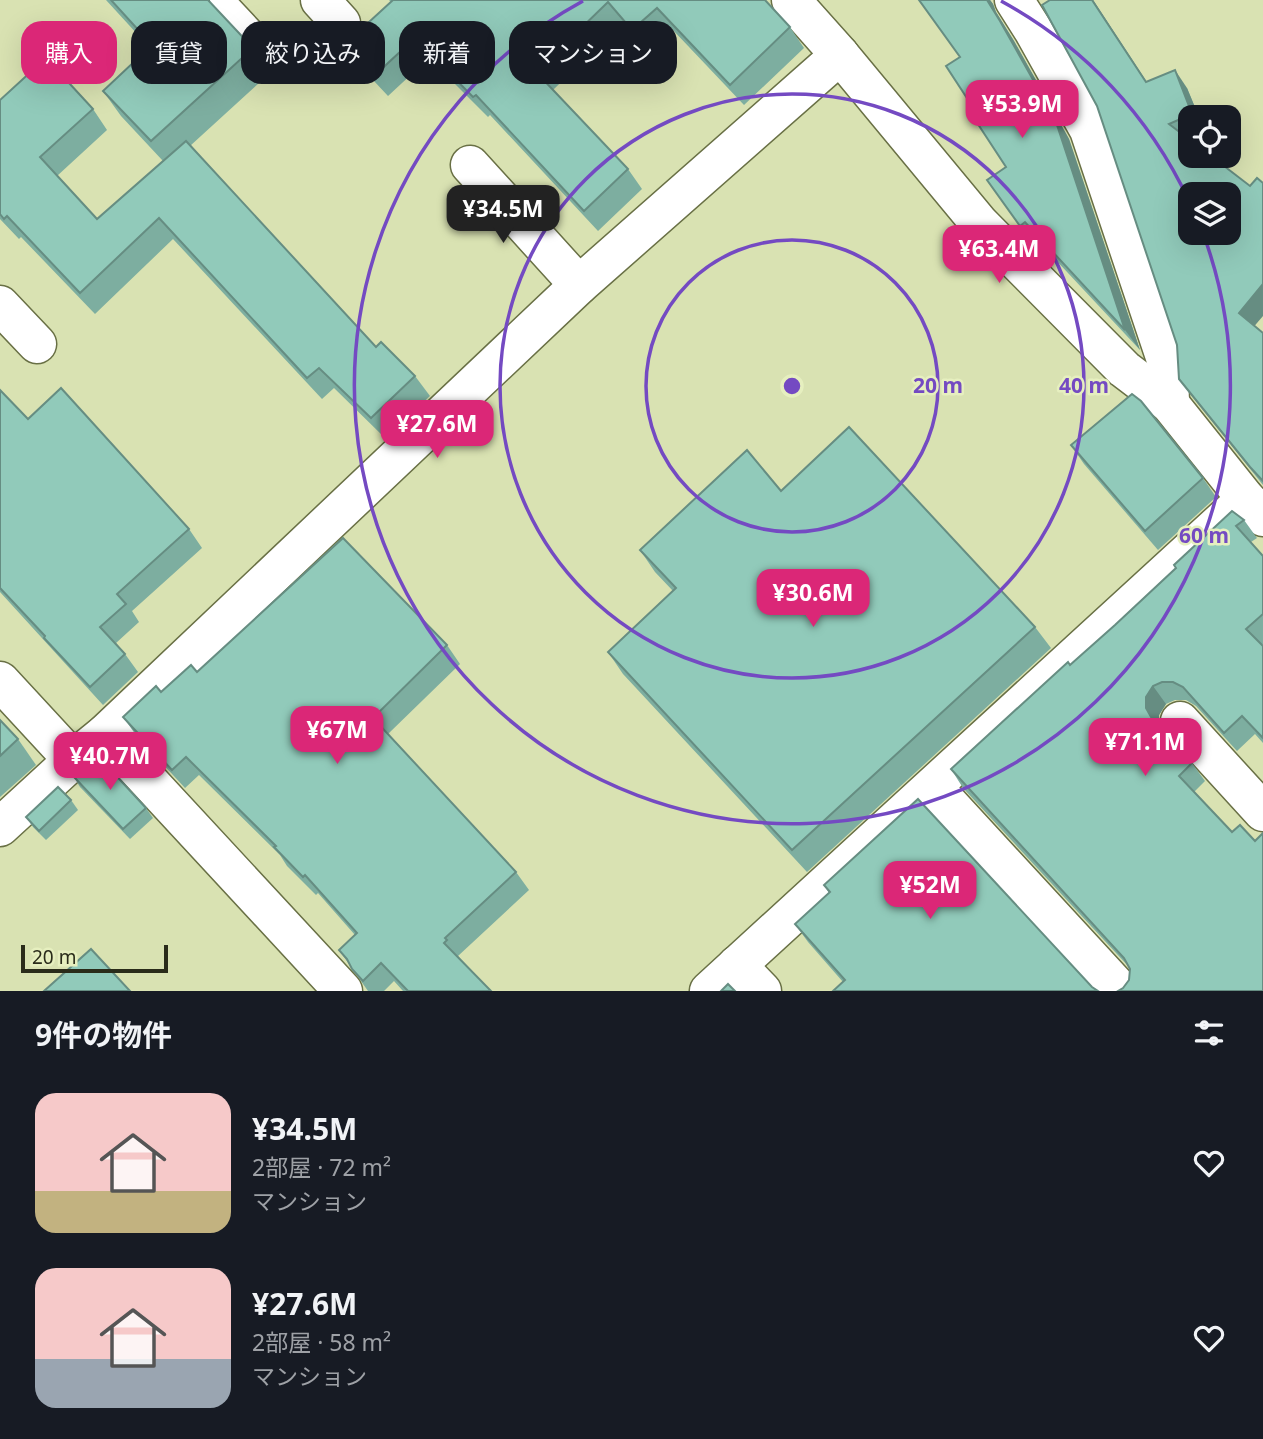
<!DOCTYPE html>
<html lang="ja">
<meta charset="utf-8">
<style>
:root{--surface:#171b24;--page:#242831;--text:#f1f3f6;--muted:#9ea1a6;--accent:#db2777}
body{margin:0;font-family:"Noto Sans","Noto Sans JP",sans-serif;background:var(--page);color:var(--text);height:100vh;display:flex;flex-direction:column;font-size:26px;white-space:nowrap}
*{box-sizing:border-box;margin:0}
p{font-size:23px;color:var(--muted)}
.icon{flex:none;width:38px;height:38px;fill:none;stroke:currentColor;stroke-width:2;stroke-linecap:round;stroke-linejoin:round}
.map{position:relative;height:991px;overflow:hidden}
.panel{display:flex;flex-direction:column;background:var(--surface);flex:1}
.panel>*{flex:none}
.banner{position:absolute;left:21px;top:21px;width:700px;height:63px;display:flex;gap:14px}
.controls{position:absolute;left:1178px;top:105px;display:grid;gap:14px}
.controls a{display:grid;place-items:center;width:63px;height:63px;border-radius:14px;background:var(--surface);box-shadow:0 7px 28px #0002;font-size:35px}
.scale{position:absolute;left:21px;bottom:18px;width:147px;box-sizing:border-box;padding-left:7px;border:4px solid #2a2c1a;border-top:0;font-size:19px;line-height:24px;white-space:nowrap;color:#2a2c1a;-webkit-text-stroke:5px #e6efbf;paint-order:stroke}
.price{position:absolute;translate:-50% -60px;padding:0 16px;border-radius:14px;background:var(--accent);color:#fff;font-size:23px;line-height:46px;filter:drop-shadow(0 2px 4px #0008)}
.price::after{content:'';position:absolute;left:50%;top:42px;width:21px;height:16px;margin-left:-10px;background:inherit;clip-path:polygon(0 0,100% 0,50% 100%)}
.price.current{background:#222;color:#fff}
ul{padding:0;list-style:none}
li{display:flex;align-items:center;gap:21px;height:175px;padding:0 35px}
li span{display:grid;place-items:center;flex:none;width:196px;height:140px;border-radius:21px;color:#555}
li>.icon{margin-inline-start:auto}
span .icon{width:84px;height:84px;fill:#fffc;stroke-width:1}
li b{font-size:30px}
h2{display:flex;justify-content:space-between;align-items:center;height:84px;padding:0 35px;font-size:30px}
.tag{padding:0 24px;border-radius:21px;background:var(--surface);box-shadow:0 7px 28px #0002;font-size:24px;line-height:63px}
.tag.current{background:var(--accent);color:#fff}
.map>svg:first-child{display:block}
</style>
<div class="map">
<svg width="1263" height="991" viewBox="0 0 1263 991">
<rect width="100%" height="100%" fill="#d9e2b2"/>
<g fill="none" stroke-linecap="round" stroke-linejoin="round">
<defs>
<polyline id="lane" points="222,0 280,62"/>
<g id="street">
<polyline points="320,0 341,23"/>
<polyline points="791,0 840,55 980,224 1124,369 1170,404 1246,499 1263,517"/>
<polyline points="1014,0 1033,30 1089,130 1169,369 1170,404"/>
<polyline points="470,165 579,285"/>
<polyline points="0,305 37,344"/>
<polyline points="0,681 73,760"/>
<polyline points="1180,721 1263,812"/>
<polyline points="105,734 343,991"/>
<polyline points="933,787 1121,991"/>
<polyline points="0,827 73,760 105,734 579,285 840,55"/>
<polyline points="737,965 762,991"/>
<polyline points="709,991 1246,499"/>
</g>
</defs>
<use href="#lane" stroke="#697045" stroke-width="27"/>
<use href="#street" stroke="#697045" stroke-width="41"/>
<use href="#lane" stroke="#fff" stroke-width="24"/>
<use href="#street" stroke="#fff" stroke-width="38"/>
</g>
<g fill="#7daea0">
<polygon points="106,0 208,0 253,48 270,73 190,146 376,347 415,376 430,396 385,438 334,388 322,399 173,239 95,314 21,237 19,239 0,219 0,100 93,109 107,130 57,176 97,219 163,161 121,116 103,91 150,48"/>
<polygon points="389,0 765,0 790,27 804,48 744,105 671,28 646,50 622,23 553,90 628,169 642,189 598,231 490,115 488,117 429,58 388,96 359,65 345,44 391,2"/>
<polygon points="919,0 990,0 993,4 996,12 1014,41 1069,139 1140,350 1039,242 1034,246 987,180 1006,167 976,112 960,57"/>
<polygon points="1050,0 1093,0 1146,82 1187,88 1199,117 1190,117 1190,138 1188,138 1255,326 1263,333 1263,485 1192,396 1179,379 1177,345 1097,106"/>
<polygon points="0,390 28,419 189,529 202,548 132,611 139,622 116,643 125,654 138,672 103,705 0,592"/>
<polygon points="1071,445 1203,478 1216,497 1158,550 1084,464"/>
<polygon points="781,491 1035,627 1051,648 807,872 623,674 608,652 673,591 655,572 640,550"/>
<polygon points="1244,520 1257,538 1251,542 1263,556 1263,644 1262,645 1263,646 1263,743 1255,734 1237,751 1196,706 1186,700 1175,700 1166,704 1159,715 1159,726 1192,763 1205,781 1194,792 1232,832 1123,988 1129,980 1129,967 963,788 951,769 1070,665"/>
<polygon points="447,645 460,664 388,734 516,872 529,890 458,956 491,991 403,991 394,981 384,991 368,991 339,950 355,935 318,893 316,895 287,866 280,855 199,775 185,788 136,735 123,717 161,692 197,672"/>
<polygon points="0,720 18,739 36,765 0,797"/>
<polygon points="74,777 146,808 153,818 130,839 80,787"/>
<polygon points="71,800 78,810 46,840 33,827 26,817"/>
<polygon points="824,885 1092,987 843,982 808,942 795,924 829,893"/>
</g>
<g fill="#668d82">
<polygon points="987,0 990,0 993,4 996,12 1014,41 1069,139 1140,350 1125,330"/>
<polygon points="1092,0 1093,0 1158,99 1146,82"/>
<polygon points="1175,70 1187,88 1199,117 1194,117 1192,114"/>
<polygon points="1263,284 1263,316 1251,330 1239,313"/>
<polygon points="1153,686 1166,704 1159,715 1159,726 1151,717 1146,708 1146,697"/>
</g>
<g fill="#91caba" stroke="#668d82" stroke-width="2" fill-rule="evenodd">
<polygon points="111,0 208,0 253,48 151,141 103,91 152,45"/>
<polygon points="393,0 765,0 790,27 730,85 657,8 632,30 608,2 536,72 628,169 584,211 476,95 473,97 415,38 374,76 345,44"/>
<polygon points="919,0 987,0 1000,21 1055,119 1125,330 1025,222 1020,226 987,180 1006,167 972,115 976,112 946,66 960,57"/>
<path d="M1050,0H1092L1146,82L1175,70L1192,114L1169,124L1190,140V156H1211L1250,186L1257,178L1263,183V284L1239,313L1263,333V481L1250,467L1179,379L1177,345L1097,106L1042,5ZM1190,194H1228V233H1190Z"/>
<polygon points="46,58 93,109 40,157 97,219 186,141 376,347 381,342 415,376 371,418 319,368 307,378 159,218 80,293 7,216 4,219 0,214 0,100"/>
<polygon points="61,388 189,529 117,594 126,604 100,627 125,654 90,687 44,638 45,636 0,588 0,390 28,419"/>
<polygon points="1132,394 1141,401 1203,478 1145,531 1071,445"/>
<polygon points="849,427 1035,627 792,850 608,652 676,588 640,550 747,450 781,491"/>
<polygon points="1232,511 1244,520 1236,526 1263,556 1263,614 1246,629 1263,646 1263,738 1242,716 1224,733 1183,687 1173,682 1162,682 1153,686 1146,697 1146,708 1151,717 1192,763 1179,776 1232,832 1240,825 1255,841 1263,833 1263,991 1118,991 1123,988 1129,980 1130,969 1124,958 951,769 1068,662 1070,665 1115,625 1176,568 1174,565"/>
<polygon points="343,538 447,645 373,718 516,872 445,938 447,940 444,943 491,991 408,991 381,963 363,981 352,969 347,959 339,950 357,933 305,875 303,877 274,847 276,846 186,757 172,770 123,717 156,686 161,692 191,665 197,672"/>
<polygon points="0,720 18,739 0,756"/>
<polygon points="97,755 146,808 123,829 74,777"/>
<polygon points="58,787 71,800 39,831 26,817"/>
<polygon points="918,799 1092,987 1098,991 833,991 845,980 795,924 830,892 824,885"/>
<polygon points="91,949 130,991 44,991"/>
<polygon points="728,984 735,991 721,991"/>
</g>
<g fill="none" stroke="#744ac2" stroke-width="3.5">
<circle cx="792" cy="386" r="146"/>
<circle cx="792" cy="386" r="292"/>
<path d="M1001 1A438 438 0 0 1 1189 201M1204 236A438 438 0 1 1 583 1"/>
</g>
<circle cx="792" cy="386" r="10" fill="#744ac2" stroke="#e6efbf" stroke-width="3.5"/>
<g font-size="21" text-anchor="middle" font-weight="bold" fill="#744ac2" stroke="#e6efbf" stroke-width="5" stroke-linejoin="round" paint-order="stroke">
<text x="938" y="393">20 m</text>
<text x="1084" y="393">40 m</text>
<text x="1204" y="543">60 m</text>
</g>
</svg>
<div class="controls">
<a><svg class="icon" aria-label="locate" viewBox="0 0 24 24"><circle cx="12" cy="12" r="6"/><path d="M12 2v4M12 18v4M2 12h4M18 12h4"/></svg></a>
<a><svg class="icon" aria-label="layers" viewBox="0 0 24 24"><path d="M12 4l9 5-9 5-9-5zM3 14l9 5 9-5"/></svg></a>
</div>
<div class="scale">20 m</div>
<b class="price" style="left:1022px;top:140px">¥53.9M</b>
<b class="price current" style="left:503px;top:245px">¥34.5M</b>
<b class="price" style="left:999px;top:285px">¥63.4M</b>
<b class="price" style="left:437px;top:460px">¥27.6M</b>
<b class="price" style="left:813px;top:629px">¥30.6M</b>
<b class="price" style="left:337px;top:766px">¥67M</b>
<b class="price" style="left:1145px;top:778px">¥71.1M</b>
<b class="price" style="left:110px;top:792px">¥40.7M</b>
<b class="price" style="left:930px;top:921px">¥52M</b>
<div class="banner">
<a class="tag current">購入</a>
<a class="tag">賃貸</a>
<a class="tag">絞り込み</a>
<a class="tag">新着</a>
<a class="tag">マンション</a>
</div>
</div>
<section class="panel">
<h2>9件の物件<svg class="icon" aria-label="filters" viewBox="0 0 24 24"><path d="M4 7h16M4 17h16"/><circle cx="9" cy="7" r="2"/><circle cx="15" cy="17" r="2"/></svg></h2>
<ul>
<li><span style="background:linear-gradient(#f6c9c9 70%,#c2b280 0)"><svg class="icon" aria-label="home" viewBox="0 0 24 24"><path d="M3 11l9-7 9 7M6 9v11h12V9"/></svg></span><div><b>¥34.5M</b><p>2部屋 · 72 m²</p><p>マンション</p></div><svg class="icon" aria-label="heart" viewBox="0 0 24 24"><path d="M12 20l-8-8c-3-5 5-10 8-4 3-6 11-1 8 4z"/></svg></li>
<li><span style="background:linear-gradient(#f6c9c9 65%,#9aa5b1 0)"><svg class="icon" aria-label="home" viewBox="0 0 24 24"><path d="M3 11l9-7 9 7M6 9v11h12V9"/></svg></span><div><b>¥27.6M</b><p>2部屋 · 58 m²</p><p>マンション</p></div><svg class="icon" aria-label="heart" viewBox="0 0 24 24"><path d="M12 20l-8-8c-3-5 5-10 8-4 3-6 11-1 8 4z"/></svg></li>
</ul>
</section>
